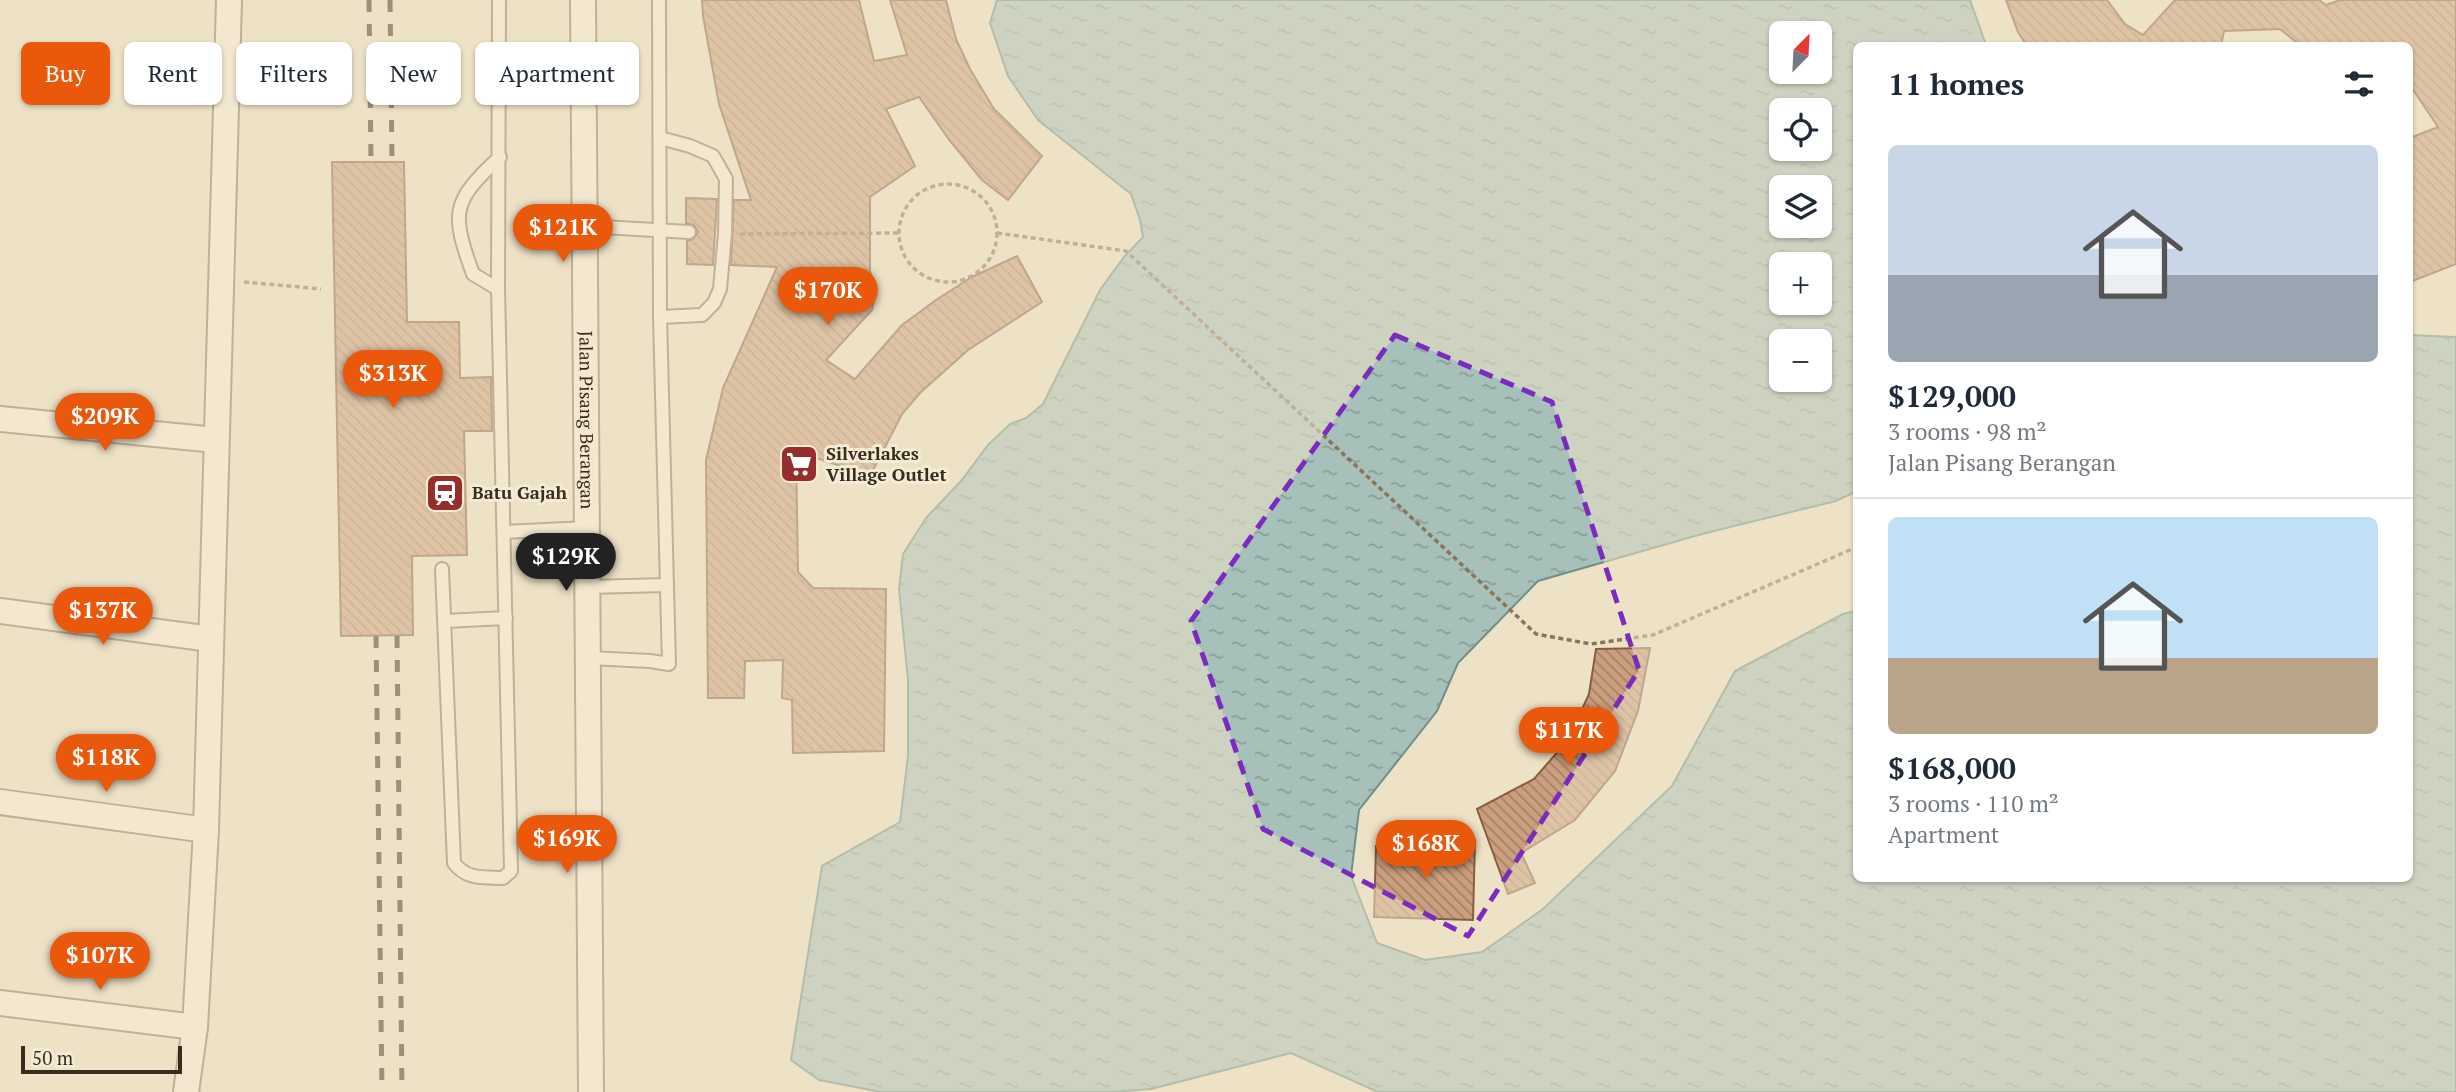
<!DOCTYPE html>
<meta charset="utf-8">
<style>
:root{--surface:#fff;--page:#f2f2f3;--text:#1f2937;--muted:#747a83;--line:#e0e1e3;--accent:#ea580c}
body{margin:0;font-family:"PT Serif",serif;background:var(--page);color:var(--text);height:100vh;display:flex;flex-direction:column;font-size:26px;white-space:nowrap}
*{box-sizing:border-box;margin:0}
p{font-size:23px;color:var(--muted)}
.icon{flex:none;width:38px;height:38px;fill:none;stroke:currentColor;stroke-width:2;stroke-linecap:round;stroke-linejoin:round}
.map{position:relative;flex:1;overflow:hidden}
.panel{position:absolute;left:1853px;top:42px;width:560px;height:840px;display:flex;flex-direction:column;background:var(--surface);border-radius:10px;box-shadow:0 2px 5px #0004}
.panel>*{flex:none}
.top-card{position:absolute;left:21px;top:42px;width:665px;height:63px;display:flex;gap:14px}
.needle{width:46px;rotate:24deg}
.buttons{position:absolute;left:1769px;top:21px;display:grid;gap:14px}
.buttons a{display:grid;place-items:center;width:63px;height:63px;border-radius:10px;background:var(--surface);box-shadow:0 2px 5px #0004;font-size:35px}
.scale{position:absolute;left:21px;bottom:18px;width:161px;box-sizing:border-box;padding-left:7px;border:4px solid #392c1f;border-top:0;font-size:19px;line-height:24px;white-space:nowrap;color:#392c1f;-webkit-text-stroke:5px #f5ecd6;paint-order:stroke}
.price{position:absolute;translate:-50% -60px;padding:0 16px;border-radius:24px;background:var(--accent);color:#fff;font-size:23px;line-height:46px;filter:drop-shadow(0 2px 4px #0008)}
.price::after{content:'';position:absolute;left:50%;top:42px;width:21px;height:16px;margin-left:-10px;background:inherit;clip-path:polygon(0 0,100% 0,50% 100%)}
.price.active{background:#222;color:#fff}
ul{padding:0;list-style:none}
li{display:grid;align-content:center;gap:14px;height:371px;padding:0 35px}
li+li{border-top:2px solid var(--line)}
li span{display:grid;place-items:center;height:217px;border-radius:10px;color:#555}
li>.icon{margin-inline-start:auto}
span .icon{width:126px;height:126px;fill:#fffc;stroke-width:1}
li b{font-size:30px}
h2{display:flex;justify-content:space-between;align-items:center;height:84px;padding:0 35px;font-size:30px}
.chip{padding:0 24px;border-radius:10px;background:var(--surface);box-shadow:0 2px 5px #0004;font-size:24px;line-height:63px}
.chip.active{background:var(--accent);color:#fff}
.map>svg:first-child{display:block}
</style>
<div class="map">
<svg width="2456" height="1092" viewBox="0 0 2456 1092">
<defs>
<pattern id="water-ripples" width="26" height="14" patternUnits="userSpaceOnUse" patternTransform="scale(1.75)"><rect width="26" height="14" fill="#a7c1ba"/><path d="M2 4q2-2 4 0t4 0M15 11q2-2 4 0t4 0" fill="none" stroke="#899d97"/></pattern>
<pattern id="building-back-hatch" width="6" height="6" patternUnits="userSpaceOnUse" patternTransform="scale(1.75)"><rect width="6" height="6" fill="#cb9e7d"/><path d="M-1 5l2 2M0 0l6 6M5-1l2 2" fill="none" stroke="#a68166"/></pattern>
</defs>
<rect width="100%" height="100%" fill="#eee2c6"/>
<path fill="url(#water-ripples)" stroke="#6e9088" stroke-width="2" fill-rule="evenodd" d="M997,0H1970L1986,45L1857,46V491L1836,501L1702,534L1538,581L1458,663L1437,711L1359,810L1351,876L1377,943L1425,960L1482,952L1543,909L1672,786L1735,671L1843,614L1857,611V878H2410V335L2456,337V1092H1378L1291,1053L1151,1089L1112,1092H881L819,1080L791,1060L822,866L900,822L908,756V680L899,589L903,554L926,518L961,481L988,445L1010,424L1026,418L1043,404L1100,290L1124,257L1143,237L1140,220L1131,194L1038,120L1008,76L990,23ZM1782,33H1820V72H1782ZM1782,110H1820V149H1782ZM1782,187H1820V226H1782ZM1782,264H1820V303H1782ZM1782,341H1820V380H1782Z"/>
<g fill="url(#building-back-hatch)" stroke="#885e42" stroke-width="2">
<polygon points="702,0 859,0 874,61 907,55 890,0 946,0 956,39 970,69 994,109 1042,156 1008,200 982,180 950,141 919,97 886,109 915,166 870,197 870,271 876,291 872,310 826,360 855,379 902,325 936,300 972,277 1017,256 1042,302 968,350 920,393 902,414 870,476 796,451 798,572 813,588 886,589 884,751 793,753 792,700 782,698 783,660 745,661 744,698 708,698 706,460 723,388 777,267 731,265 734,200 751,200 719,104 703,16"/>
<polygon points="2006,0 2107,0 2125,24 2143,35 2175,0 2319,0 2326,5 2340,0 2456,0 2456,264 2410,282 2410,138 2438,127 2410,85 2410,46 2301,46 2280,29 2224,31 2221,46 2027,46 2018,32"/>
<polygon points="332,162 404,162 407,322 459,322 460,378 491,377 492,431 464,431 467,555 412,556 413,635 341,636"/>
<polygon points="686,198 717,199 713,265 687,264 687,241 693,239 698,232 694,225 686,223"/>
<polygon points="1650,648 1638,711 1615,771 1575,820 1521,853 1535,883 1508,894 1477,809 1534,779 1568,740 1589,694 1596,649"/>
<polygon points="1411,837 1475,840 1473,920 1374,917 1376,846 1411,847"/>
</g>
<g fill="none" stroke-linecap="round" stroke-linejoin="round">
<defs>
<g id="lane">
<polyline points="660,138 690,146 713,156 726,179 725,234 720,289 714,303 702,315 660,317"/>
<polyline points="585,226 689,232"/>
<path d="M498,289L473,274C451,213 451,202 500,157"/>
<polyline points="504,532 588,528"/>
<path d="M442,569L454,863C467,880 483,877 503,878L511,871L498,289L499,0"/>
<polyline points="588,587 667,585"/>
<polyline points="445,621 506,618"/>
<polyline points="589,658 650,661 669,664 660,317 659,0"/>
</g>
<g id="street">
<path id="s1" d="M583,0L591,1092"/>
<polyline points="0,419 216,440"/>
<polyline points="0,611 211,639"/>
<polyline points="0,802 206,830"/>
<polyline points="0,1003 195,1027"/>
<polyline points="186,1092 195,1027 206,830 229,0"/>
</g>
</defs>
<use href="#lane" stroke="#89745c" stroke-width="16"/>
<use href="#street" stroke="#89745c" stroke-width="28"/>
<g stroke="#89745c" stroke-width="3.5" stroke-dasharray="5 3.5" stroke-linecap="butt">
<circle cx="948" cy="233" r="49"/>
<polyline points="997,233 1126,251 1536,634 1591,644 1653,635 1857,547"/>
<polyline points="740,234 898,233"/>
<polyline points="244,282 321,289"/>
</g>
<use href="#lane" stroke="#f8efd9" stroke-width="12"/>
<use href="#street" stroke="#f8efd9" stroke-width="24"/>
<g stroke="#392c1f" stroke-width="5" stroke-dasharray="12 12" stroke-linecap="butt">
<polyline points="369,0 371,162"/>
<polyline points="390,0 392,161"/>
<polyline points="376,636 382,1092"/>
<polyline points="397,636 402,1092"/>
</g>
</g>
<path d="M0 0H2456V1092H0ZM1395,335L1552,402L1639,670L1468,936L1263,829L1191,621Z" fill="#eee2c6" fill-opacity=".55" fill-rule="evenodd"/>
<path fill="none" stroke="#7b2cbf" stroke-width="5" stroke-dasharray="14 9" stroke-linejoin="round" d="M1395,335L1552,402L1639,670L1468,936L1263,829L1191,621Z"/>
<defs>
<symbol id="supermarket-square" viewBox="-11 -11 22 22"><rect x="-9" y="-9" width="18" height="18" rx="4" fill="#972d2d" stroke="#f5ecd6"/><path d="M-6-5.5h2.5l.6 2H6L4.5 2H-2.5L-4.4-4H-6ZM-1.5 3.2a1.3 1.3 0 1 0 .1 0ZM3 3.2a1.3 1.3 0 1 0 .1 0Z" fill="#fff"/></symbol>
<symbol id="station-square" viewBox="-11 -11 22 22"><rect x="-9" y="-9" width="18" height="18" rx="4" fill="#972d2d" stroke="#f5ecd6"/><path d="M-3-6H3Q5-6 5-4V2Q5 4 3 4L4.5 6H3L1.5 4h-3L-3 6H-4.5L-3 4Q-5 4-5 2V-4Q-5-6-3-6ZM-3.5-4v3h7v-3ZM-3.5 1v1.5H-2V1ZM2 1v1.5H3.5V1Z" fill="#fff"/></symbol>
</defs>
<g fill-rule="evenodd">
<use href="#supermarket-square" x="777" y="442" width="44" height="44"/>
<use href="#station-square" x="423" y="471" width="44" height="44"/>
</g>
<g text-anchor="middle" stroke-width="6" stroke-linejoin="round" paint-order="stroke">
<g font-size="18" fill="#392c1f" stroke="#f5ecd6">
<text dy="6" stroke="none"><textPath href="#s1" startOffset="420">Jalan Pisang Berangan</textPath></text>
</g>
<g font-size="18" font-weight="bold" fill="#392c1f" stroke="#f5ecd6" text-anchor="start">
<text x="826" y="460">Silverlakes<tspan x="826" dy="21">Village Outlet</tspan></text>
<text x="472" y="499">Batu Gajah</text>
</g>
</g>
</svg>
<div class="buttons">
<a><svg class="needle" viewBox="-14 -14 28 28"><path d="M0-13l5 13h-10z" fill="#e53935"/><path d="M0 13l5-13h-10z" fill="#747a83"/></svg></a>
<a><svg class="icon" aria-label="locate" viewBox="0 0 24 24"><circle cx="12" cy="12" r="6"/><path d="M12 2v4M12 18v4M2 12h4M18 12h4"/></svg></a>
<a><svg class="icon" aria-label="layers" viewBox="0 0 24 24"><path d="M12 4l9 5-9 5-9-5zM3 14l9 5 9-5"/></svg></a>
<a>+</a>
<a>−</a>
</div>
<div class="scale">50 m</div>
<b class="price" style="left:563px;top:264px">$121K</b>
<b class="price" style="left:828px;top:327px">$170K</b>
<b class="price" style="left:393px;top:410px">$313K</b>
<b class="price" style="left:105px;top:453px">$209K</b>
<b class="price active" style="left:566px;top:593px">$129K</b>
<b class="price" style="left:103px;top:647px">$137K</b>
<b class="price" style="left:1569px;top:767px">$117K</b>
<b class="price" style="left:106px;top:794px">$118K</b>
<b class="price" style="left:567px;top:875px">$169K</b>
<b class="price" style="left:1426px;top:880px">$168K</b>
<b class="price" style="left:100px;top:992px">$107K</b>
<div class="top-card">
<a class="chip active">Buy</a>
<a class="chip">Rent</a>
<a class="chip">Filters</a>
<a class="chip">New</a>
<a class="chip">Apartment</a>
</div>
<section class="panel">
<h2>11 homes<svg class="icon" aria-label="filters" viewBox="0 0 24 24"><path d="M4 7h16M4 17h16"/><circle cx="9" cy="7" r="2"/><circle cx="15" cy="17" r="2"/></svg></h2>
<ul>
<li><span style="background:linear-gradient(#c9d6e8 60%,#9aa5b1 0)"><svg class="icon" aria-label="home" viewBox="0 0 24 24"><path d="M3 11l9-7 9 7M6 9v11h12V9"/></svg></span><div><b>$129,000</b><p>3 rooms · 98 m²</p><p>Jalan Pisang Berangan</p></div></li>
<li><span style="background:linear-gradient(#bfe0f5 65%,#b9a48a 0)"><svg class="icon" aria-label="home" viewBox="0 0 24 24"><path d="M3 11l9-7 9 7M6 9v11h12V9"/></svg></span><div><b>$168,000</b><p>3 rooms · 110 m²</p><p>Apartment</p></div></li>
</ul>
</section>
</div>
